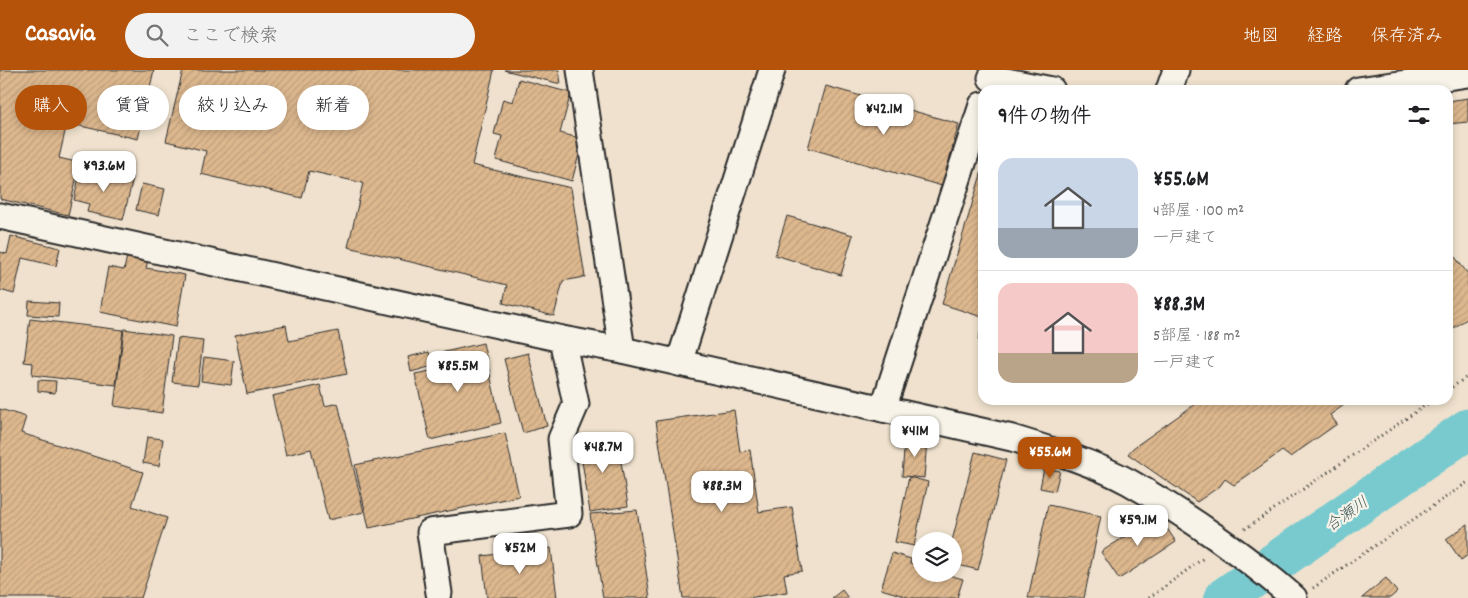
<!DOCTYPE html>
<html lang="ja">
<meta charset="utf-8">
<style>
:root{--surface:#fff;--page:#f2f2f2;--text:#202124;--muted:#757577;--line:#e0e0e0;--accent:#b45309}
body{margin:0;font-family:Dekko,"Klee One",sans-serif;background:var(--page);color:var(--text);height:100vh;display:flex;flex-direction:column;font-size:19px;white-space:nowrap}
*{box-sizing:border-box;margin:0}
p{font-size:16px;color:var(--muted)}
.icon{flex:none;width:28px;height:28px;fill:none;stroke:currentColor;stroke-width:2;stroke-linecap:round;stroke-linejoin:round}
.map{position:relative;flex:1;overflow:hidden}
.drawer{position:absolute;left:978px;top:15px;width:475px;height:320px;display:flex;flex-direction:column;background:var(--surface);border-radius:15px;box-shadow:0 2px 8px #0003}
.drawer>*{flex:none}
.top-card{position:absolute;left:15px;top:15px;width:475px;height:45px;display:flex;gap:10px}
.controls{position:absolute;left:912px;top:462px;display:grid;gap:10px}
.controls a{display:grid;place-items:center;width:50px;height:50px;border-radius:50%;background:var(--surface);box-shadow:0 2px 8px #0003;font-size:25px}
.price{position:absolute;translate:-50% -42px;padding:0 11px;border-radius:10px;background:#fff;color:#222;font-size:16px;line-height:32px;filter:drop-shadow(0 1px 2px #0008)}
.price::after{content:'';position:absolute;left:50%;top:30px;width:15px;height:11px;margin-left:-8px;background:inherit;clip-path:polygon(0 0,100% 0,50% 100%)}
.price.on{background:var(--accent);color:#fff}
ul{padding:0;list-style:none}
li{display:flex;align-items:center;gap:15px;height:125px;padding:0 20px}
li+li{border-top:1px solid var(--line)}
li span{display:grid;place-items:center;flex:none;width:140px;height:100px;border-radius:15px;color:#555}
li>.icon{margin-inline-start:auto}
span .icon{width:60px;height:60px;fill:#fffc;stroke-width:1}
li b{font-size:21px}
h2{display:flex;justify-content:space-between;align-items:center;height:60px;padding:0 20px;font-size:21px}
.pill{padding:0 18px;border-radius:22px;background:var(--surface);box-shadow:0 2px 8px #0003;font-size:18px;line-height:45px}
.pill.on{background:var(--accent);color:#fff}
header{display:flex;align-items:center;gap:30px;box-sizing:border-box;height:70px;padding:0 25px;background:var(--accent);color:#fff}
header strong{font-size:24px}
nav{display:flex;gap:28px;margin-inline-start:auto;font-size:18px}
.search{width:350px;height:45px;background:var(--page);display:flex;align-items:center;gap:12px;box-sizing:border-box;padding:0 18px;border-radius:28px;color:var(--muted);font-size:19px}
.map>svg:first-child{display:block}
</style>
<header>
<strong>Casavia</strong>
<div class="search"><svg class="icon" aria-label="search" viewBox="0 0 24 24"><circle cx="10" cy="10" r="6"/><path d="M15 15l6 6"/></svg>ここで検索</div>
<nav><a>地図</a><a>経路</a><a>保存済み</a></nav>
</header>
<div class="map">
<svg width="1468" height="528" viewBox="0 0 1468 528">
<defs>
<pattern id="building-hatch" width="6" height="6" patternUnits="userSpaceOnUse" patternTransform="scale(1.25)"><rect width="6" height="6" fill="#ddb88e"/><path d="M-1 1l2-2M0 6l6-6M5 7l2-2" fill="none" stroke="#be9e7b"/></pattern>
</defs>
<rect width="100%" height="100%" fill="#efe1cd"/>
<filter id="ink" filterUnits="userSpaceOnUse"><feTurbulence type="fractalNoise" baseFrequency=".02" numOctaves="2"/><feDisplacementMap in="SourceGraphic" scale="10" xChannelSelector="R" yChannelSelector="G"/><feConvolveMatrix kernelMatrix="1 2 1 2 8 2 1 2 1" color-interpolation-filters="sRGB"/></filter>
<g filter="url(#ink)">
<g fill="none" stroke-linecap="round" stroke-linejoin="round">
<polyline stroke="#79cacf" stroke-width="41" points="1224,528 1468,359"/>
</g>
<g fill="url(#building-hatch)" stroke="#2b2b2b">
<polygon points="0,0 154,0 138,69 67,53 59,88 80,93 68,145 0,129"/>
<polygon points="183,0 494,0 472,95 571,118 585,207 563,211 554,246 503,233 507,215 348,177 363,113 309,101 302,128 201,104 206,81 166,71"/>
<polygon points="504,0 559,0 561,14"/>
<polygon points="519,9 571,23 560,63 583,69 572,111 496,90 502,66 494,64 503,29 513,32"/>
<polygon points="826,16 959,54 942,116 808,78"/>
<polygon points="1468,28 1468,52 1448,54 1448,31"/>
<polygon points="81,97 133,108 123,150 87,142 89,134 74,130"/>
<polygon points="982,101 982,247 942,234"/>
<polygon points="142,114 165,119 159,145 136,140"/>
<polygon points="787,146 853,165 841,205 775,185"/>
<polygon points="11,166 60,178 56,196 22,188 14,224 0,220 0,182 7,184"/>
<polygon points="1448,178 1468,204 1468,248 1448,262"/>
<polygon points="127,186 148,190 146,198 185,205 176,257 100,242 108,197 124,200"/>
<polygon points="29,231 59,233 58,247 28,245"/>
<polygon points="30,249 123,260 116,315 32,305 33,293 24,292"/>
<polygon points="286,255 289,271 338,261 347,304 247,324 235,265"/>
<polygon points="982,256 982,271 978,270"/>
<polygon points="124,259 172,266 162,343 114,336"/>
<polygon points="178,268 203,271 198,315 172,312"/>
<polygon points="483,273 501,353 430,370 415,304 435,300 432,285"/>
<polygon points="429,282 433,296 411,302 408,287"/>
<polygon points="528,283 547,356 523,363 504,289"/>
<polygon points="204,287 234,291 231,315 201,311"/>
<polygon points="38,310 56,311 55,323 38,321"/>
<polygon points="320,315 325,336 338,333 364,442 328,450 311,379 286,385 272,326"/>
<polygon points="1201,330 1351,330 1330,345 1337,354 1290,387 1282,381 1234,415 1225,409 1220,416 1197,432 1128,384 1133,378"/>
<polygon points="0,339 26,347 21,363 143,402 132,436 167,448 141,528 0,528"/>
<polygon points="734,340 740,382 750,380 759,442 792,437 802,501 784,504 787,522 748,528 683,528 656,351"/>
<polygon points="505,363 519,426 369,458 355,395"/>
<polygon points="147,367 163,369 159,396 143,393"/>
<polygon points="617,367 628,436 590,442 579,372"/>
<polygon points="905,368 927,370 924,408 902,406"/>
<polygon points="975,382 1006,390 978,500 954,494 952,471"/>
<polygon points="1044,398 1060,401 1055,421 1040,418"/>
<polygon points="909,407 928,412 914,476 895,472"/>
<polygon points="1048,435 1101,446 1084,528 1028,528"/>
<polygon points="637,440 650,528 603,528 590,444"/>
<polygon points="1158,445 1176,472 1119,509 1101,482"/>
<polygon points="1468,454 1468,485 1461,490 1446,469"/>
<polygon points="551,478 557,528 487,528 482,486"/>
<polygon points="892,483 911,489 910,493 921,497 921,504 945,504 963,509 957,528 911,528 881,519"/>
<polygon points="1386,508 1397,522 1390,528 1362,528"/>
<polygon points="842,520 848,528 832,528"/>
</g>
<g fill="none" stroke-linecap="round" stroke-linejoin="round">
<defs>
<g id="minor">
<polyline points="580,0 622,280"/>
<polyline points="991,8 1052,20"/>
<polyline points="1169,20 1176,0"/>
<polyline points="1358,20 1468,4"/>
<path d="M0,146L562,269L622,280L1012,368C1051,380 1092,392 1129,412C1184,443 1246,486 1294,528"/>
<polyline points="679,293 772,0"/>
<polyline points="883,339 982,35"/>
<polyline points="439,523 430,462 569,444 561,369 576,334 562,269"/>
</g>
</defs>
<use href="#minor" stroke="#2b2b2b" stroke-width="29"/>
<g stroke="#2b2b2b" stroke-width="3" stroke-dasharray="1 4" stroke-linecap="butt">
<polyline points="1448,320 1468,306"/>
<polyline points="1245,459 1433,330"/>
<polyline points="1313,518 1468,412"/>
<polyline points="1149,528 1205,487"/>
</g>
<use href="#minor" stroke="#f7f3e8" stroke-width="25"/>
</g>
</g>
<g text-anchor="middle" stroke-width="4.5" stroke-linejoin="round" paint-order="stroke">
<g font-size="16" font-style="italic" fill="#425b5c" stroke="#f7f3e8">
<text transform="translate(1346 443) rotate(-35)" y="6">合瀬川</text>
</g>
</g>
</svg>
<div class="controls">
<a><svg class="icon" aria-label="layers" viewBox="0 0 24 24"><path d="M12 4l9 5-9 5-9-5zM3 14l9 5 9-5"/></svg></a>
</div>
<b class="price" style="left:884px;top:66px">¥42.1M</b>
<b class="price" style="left:104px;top:123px">¥93.6M</b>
<b class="price" style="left:458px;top:323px">¥85.5M</b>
<b class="price" style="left:915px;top:388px">¥41M</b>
<b class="price" style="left:603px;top:404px">¥48.7M</b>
<b class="price on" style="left:1050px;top:409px">¥55.6M</b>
<b class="price" style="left:722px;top:443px">¥88.3M</b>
<b class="price" style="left:1138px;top:477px">¥59.1M</b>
<b class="price" style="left:520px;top:505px">¥52M</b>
<div class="top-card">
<a class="pill on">購入</a>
<a class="pill">賃貸</a>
<a class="pill">絞り込み</a>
<a class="pill">新着</a>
</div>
<section class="drawer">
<h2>9件の物件<svg class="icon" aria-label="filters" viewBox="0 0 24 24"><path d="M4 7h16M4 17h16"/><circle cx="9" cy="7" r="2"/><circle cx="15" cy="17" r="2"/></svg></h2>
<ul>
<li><span style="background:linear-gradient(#c9d6e8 70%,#9aa5b1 0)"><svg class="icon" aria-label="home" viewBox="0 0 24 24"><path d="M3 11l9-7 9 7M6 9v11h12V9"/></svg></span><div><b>¥55.6M</b><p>4部屋 · 100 m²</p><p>一戸建て</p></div></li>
<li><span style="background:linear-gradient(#f6c9c9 70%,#b9a48a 0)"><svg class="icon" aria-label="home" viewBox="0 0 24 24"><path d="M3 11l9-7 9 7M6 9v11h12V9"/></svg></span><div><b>¥88.3M</b><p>5部屋 · 188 m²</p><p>一戸建て</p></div></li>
</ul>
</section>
</div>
